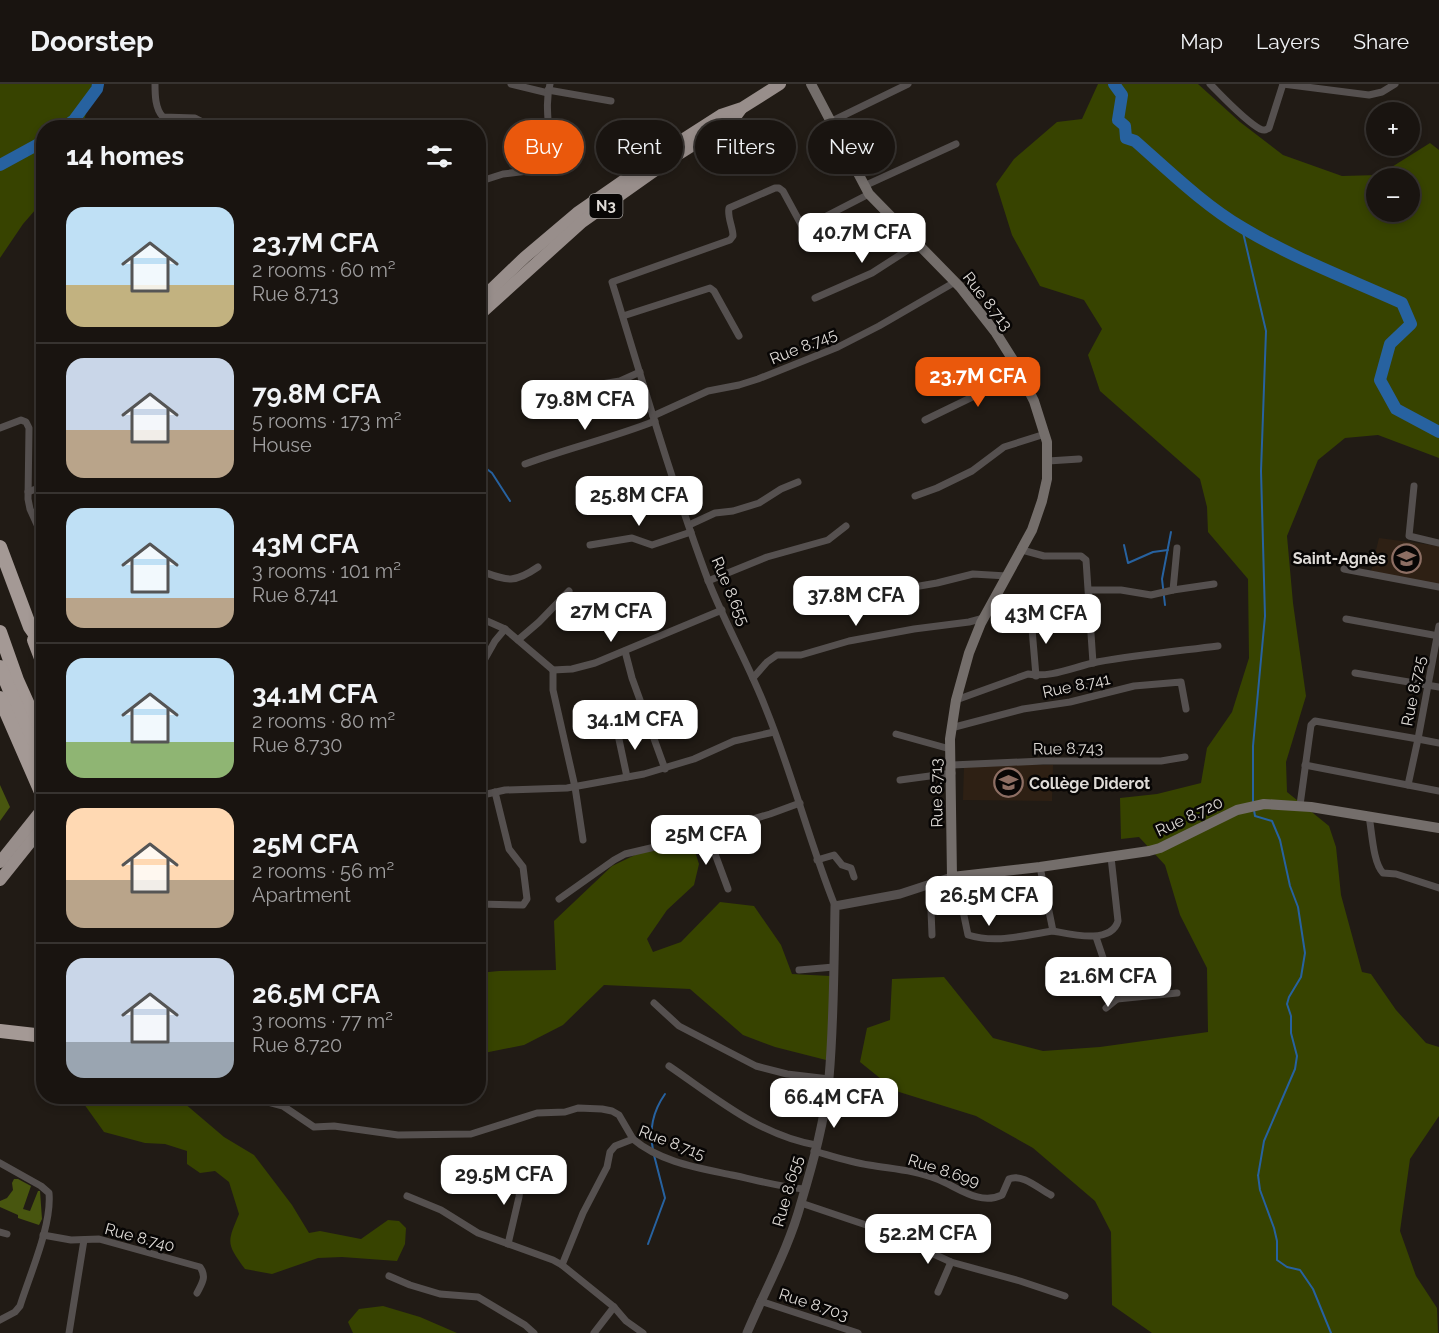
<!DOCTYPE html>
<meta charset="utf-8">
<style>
:root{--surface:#191410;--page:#26211e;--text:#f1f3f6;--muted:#9f9e9f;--line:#373330;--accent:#ea580c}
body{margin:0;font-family:Raleway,sans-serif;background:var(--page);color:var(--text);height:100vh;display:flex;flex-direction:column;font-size:22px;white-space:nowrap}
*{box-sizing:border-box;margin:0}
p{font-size:20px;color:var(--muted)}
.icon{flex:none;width:33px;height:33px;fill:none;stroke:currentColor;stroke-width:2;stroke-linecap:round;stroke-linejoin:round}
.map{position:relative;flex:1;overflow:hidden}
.drawer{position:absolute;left:36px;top:36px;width:450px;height:984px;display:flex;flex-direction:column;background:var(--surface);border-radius:24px;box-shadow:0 3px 9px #0003,0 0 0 2px var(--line)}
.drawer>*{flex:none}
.top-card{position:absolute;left:504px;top:36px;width:570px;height:54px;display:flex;gap:12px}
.tools{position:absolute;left:1366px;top:18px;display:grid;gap:12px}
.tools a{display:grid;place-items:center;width:54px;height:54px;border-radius:50%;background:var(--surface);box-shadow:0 3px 9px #0003,0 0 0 2px var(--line);font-size:30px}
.price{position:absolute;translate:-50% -51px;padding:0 14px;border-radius:12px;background:#fff;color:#222;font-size:20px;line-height:39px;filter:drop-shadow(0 2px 3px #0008)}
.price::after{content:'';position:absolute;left:50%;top:36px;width:18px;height:14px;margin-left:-9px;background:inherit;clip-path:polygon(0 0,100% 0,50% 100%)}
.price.current{background:var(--accent);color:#fff}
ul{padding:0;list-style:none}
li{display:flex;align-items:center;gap:18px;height:150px;padding:0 30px}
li+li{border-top:2px solid var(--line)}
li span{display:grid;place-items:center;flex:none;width:168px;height:120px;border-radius:18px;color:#555}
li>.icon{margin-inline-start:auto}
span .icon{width:72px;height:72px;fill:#fffc;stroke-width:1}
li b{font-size:26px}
h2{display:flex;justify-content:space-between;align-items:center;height:72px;padding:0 30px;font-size:26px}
.chip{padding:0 21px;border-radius:27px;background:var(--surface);box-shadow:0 3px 9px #0003,0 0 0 2px var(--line);font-size:21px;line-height:54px}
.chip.current{background:var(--accent);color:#fff}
header{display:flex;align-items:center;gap:36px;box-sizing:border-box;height:84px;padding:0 30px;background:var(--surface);border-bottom:2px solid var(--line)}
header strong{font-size:28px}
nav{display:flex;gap:33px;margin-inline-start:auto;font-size:21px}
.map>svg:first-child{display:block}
</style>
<header>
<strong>Doorstep</strong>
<nav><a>Map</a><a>Layers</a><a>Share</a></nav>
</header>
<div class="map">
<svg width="1439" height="1249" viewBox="0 0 1439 1249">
<rect width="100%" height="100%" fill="#211b15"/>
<g fill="#2e2014">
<polygon points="1379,454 1439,462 1439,502 1371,487"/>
<polygon points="964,681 1053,681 1052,717 963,716"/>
</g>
<g fill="#374300" fill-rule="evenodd">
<polygon points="0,0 92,0 83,43 44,44 43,117 23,140 0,174"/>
<path d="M1098,0H1198L1240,38L1283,71L1342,92L1379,91L1430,59L1439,66V374L1378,351L1345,354L1318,376L1287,452L1293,519L1306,612L1286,678L1287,708L1329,742L1336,763L1341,811L1362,888L1371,890L1396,926L1426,959L1439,963V1032L1410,1075L1400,1147L1416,1192L1437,1224L1438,1249H1152L1112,1221L1111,1148L1095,1117L1033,1064L976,1032L896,1007L860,978L867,944L890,936L892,895L944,893L993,954L1043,967L1100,963L1208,948L1207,884L1180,831L1165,781L1139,753L1121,755L1120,714L1157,710L1201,699L1207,664L1232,628L1249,574L1248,495L1208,448L1207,423L1200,395L1100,307L1088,271L1102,245L1084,216L1040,202L1012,151L996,100L1014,75L1057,38L1082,35ZM1377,94H1410V128H1377Z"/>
<polygon points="692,758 699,780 694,801 667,826 647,855 653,868 681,858 720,818 754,822 781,861 792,890 830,892 830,977 775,963 743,951 690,905 604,901 563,941 524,961 479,970 478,889 499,887 556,886 554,837 612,782 654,762"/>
<path d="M90,1013H177L224,1053L254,1071L292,1121L309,1149L320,1147L361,1155L388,1136L399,1137L406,1144L405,1160L397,1177L342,1173L318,1174L272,1190L245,1185C226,1159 227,1159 239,1130L229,1098L215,1087L200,1089L187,1080V1067L165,1060L145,1059L104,1048L84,1020Z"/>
<polygon points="383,1222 420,1233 457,1249 353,1249 348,1238 359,1225"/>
</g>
<g fill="#48560f">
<polygon points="0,701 10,723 0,737"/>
<polygon points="14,1095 18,1095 31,1102 23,1125 30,1127 38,1107 40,1107 42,1135 39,1141 18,1134 18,1131 0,1123 0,1117 7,1114 13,1106 12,1099"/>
</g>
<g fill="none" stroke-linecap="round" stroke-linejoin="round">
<g stroke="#2762a0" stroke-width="2">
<polyline points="1242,144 1266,247 1261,387 1265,532 1253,662 1253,718"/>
<polyline points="478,378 492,389 510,417"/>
<polyline points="1124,461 1128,479 1153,468 1168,466"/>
<polyline points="1165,521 1162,495 1171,448"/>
<polyline points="1254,726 1255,732 1272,737 1280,756 1290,802 1298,823 1305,869 1301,893 1289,913 1287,920 1291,932 1291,949 1297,972 1295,985 1264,1057 1258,1092 1258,1091 1260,1106 1274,1144 1277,1157 1277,1176 1287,1183 1300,1186 1313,1205 1331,1249"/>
<path d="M653,1066C649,1046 653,1027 665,1010"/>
<polyline points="648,1160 665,1114 654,1071"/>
</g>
<g stroke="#2762a0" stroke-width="12">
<path d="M1114,0L1122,11L1118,36L1125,42L1126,54L1135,57C1168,86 1205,122 1243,144C1293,174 1349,195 1402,219L1411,240L1390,260L1380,296L1396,325L1439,348"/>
<polyline points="63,44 74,36 97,5 98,0"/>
<polyline points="0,81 44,57"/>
</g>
<g stroke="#55504f" stroke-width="7">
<path d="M155,0C155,10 155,25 163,33L195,34L214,44"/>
<polyline points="511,0 548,9"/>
<path d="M1210,0C1223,13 1244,36 1260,45C1265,47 1265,46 1269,44L1283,0"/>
<polyline points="1283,0 1369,11 1382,8 1395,0"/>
<polyline points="548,6 611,17"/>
<polyline points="830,38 908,0"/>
<path d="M478,98L503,90L536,86L548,78C553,52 543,26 550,0"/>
<polyline points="864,102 956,60"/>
<polyline points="815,214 872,189 917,160"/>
<polyline points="623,232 710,204 714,207 739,252"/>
<polyline points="553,313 589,302 620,297 640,288"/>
<polyline points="653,332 708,307 739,301 758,295 838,263 879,242 955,198"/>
<polyline points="925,336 1020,290"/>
<polyline points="0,344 21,336 26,338 29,344 28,415 30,425 44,456"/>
<polyline points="1048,377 1079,375"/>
<path d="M525,380C568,364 612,354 655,337"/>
<polyline points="1414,402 1409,452 1439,459"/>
<polyline points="28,408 44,402"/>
<polyline points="915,412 937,404 972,387 1004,363 1045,350"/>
<polyline points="689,441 715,429 733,427 759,419 781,405 798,398"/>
<polyline points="590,461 632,454 652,461 691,448"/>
<polyline points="1022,466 1044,472 1081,472 1086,476 1093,579"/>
<polyline points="1344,485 1439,503"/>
<path d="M478,486C506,496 512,501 538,483"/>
<polyline points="708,497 767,473 828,456 846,442"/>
<polyline points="1089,506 1121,506 1151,511 1173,506 1177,464"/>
<polyline points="1173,506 1214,500"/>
<polyline points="873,510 937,499 973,490 1007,492"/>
<polyline points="478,533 505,545 553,586 572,585 595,579 722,526"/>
<polyline points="1031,533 1036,592"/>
<polyline points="1346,535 1439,552"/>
<polyline points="1439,542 1418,655 1439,659"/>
<polyline points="518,556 539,538 569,507"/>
<polyline points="625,567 632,594 665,685"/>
<polyline points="553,586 553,606 575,703 583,756"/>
<polyline points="478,587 495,557 505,545"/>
<polyline points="1355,589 1439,603"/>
<polyline points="753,594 767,578 777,571 801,571 849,557 914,545 969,538 984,534"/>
<path d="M956,616L1028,590C1052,594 1073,583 1097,578C1137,571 1178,567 1218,562"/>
<polyline points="951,644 1023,625 1070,618 1134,602 1181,598 1186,625"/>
<polyline points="617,646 627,693"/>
<polyline points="896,650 950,665"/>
<polyline points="952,681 1043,677 1161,677 1185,673"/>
<polyline points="1305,681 1439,707"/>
<polyline points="900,696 952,689"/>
<polyline points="478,712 505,706 567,704 644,690 694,675 734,657 774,648"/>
<polyline points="1300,721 1311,641 1315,637 1418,655 1408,701"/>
<path d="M1369,732C1372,748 1373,779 1383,789L1396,790L1439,804"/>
<polyline points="708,751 728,805"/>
<polyline points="817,776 834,771 842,781 851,784 854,793"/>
<path d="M1040,783L1053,847C1070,850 1111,861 1118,837L1111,773"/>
<path d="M956,793L968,851C997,860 1024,851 1053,847"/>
<polyline points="930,801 932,851"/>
<polyline points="559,815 614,776 625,770 719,748 736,740 770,730 800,719"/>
<polyline points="478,820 523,821 527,815 523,783 509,765 495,708"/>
<path d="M835,822C809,757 792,689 766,625C748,578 722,535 705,488C670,393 642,295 612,198L730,156L733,152C733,143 727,133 729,124L775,104H779L783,107L802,142L805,143L869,110"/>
<polyline points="1096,853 1117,915 1177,909"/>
<polyline points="799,886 834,883"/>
<polyline points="654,919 679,942 756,982 787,990 829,995"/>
<polyline points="1106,924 1117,915"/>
<path d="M669,982C716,1014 759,1051 816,1061"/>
<polyline points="245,1012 283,1022 314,1043 334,1042 398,1051 471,1050 537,1029 565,1028 578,1024 602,1025 612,1027 619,1031 633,1055"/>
<path d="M814,1067C832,1072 850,1078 869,1081C892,1085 915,1086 937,1095C958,1103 979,1122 1002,1111L1009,1095C1022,1089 1039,1105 1051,1111"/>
<path d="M0,1079L41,1102L49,1109C52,1141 30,1190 20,1222L15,1228L0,1236"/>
<polyline points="407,1112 441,1126 478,1149 553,1176 562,1181"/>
<polyline points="801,1119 881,1146 951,1178 1020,1197 1065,1212"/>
<polyline points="0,1148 7,1150"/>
<path d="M43,1151L71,1156L99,1155L200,1183C207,1193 202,1199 197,1209"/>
<polyline points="508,1160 519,1113 522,1088"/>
<polyline points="389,1192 410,1201 440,1210 478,1213 525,1241 534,1249"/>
<polyline points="938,1208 951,1178"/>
<polyline points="760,1217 858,1249"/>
<polyline points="614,1223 626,1237 643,1249"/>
<polyline points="69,1249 84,1156"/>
<path d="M594,1249L614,1223L562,1181L583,1129L607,1083L610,1068L615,1062L633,1055C660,1078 699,1084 732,1091C756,1096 780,1103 804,1105"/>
</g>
<path stroke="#55504f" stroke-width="9" d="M747,1249C765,1206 789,1164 801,1119C813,1079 825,1036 829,994C834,937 834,879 835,822L900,810L952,793"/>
<polyline stroke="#746e6b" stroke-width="10" points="811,0 869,110 960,203 996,249 1013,276 1034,317 1047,358 1047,395 1042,417 1032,446 981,539 969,569 956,616 950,655 952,793 1040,783 1149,767 1160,764 1237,726 1264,720 1311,723 1439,744"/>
<g stroke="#988e8b" stroke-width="12">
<polyline points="478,218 525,173 577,129 682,56 721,31 742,24 780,0"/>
<polyline points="478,232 582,138 671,75 733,36 741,25"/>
<polyline points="0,778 44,723"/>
<polyline points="0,796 44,741"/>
</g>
<g stroke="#a49995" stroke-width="14">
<polyline points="0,463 30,543 44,563"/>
<polyline points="0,548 17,596 44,656"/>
<polyline points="34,556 44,582"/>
<polyline points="0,583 44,688"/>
<polyline points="0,614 44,715"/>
<polyline points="0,947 44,952"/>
</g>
</g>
<defs>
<symbol id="school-ring" viewBox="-11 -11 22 22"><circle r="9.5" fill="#080605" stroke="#8d6e63" stroke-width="1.5"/><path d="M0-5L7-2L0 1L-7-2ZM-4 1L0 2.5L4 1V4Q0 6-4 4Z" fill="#8d6e63"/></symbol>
</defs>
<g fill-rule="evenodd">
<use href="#school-ring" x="1390" y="458" width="33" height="33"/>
<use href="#school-ring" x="992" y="682" width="33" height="33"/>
</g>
<g text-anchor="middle" stroke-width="5" stroke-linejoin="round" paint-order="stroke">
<rect fill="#080605" stroke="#9e9b98" stroke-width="1.5" x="589.5" y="110" width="33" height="24" rx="4.5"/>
<g font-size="15" font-weight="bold" fill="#dfdbd7">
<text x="606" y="127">N3</text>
</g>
<g font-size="16" fill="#dfdbd7" stroke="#080605">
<text transform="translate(988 217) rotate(52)" y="6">Rue 8.713</text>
<text transform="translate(803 262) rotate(-22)" y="6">Rue 8.745</text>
<text transform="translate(731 507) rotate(67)" y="6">Rue 8.655</text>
<text transform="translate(1076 601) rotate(-12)" y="6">Rue 8.741</text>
<text transform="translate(1413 607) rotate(-79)" y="6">Rue 8.725</text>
<text transform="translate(1068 664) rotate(-1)" y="6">Rue 8.743</text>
<text transform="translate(936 709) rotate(-91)" y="6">Rue 8.713</text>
<text transform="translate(1189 732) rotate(-25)" y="6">Rue 8.720</text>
<text transform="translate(672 1058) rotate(21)" y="6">Rue 8.715</text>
<text transform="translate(944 1086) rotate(18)" y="6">Rue 8.699</text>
<text transform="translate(787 1107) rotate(-74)" y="6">Rue 8.655</text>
<text transform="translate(140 1153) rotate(15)" y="6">Rue 8.740</text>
<text transform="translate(814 1220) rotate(18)" y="6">Rue 8.703</text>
</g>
<g font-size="16" font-weight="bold" fill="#dfdbd7" stroke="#080605" text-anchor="end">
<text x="1386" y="480">Saint-Agnès</text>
<text x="1029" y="705" text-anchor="start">Collège Diderot</text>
</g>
</g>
</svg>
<div class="tools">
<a>+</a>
<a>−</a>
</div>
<b class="price" style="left:862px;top:180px">40.7M CFA</b>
<b class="price current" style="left:978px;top:324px">23.7M CFA</b>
<b class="price" style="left:585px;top:347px">79.8M CFA</b>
<b class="price" style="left:639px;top:443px">25.8M CFA</b>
<b class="price" style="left:856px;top:543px">37.8M CFA</b>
<b class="price" style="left:611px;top:559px">27M CFA</b>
<b class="price" style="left:1046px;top:561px">43M CFA</b>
<b class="price" style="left:635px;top:667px">34.1M CFA</b>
<b class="price" style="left:706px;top:782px">25M CFA</b>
<b class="price" style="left:989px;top:843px">26.5M CFA</b>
<b class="price" style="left:1108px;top:924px">21.6M CFA</b>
<b class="price" style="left:834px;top:1045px">66.4M CFA</b>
<b class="price" style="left:504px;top:1122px">29.5M CFA</b>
<b class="price" style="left:928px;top:1181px">52.2M CFA</b>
<div class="top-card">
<a class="chip current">Buy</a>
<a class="chip">Rent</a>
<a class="chip">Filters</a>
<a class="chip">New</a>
</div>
<section class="drawer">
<h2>14 homes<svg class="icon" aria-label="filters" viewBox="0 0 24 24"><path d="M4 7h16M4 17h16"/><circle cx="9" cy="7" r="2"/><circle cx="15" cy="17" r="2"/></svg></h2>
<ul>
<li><span style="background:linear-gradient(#bfe0f5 65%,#c2b280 0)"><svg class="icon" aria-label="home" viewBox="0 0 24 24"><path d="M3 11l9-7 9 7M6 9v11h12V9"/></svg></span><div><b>23.7M CFA</b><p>2 rooms · 60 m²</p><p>Rue 8.713</p></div></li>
<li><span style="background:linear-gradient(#c9d6e8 60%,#b9a48a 0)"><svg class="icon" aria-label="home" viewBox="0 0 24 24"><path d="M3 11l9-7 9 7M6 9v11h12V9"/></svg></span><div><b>79.8M CFA</b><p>5 rooms · 173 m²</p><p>House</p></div></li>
<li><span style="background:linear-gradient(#bfe0f5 75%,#b9a48a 0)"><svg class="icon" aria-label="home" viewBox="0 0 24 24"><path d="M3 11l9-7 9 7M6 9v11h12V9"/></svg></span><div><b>43M CFA</b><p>3 rooms · 101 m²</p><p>Rue 8.741</p></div></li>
<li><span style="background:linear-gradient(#bfe0f5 70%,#8fb573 0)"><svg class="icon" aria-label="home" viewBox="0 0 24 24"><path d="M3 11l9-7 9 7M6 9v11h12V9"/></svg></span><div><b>34.1M CFA</b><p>2 rooms · 80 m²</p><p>Rue 8.730</p></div></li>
<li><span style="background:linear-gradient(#ffd9b3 60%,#b9a48a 0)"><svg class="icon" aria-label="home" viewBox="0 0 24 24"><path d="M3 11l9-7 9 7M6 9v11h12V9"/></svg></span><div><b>25M CFA</b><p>2 rooms · 56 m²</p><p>Apartment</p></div></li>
<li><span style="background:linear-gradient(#c9d6e8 70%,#9aa5b1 0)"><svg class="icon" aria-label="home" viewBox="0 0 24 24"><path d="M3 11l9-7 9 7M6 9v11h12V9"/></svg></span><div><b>26.5M CFA</b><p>3 rooms · 77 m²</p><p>Rue 8.720</p></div></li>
</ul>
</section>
</div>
